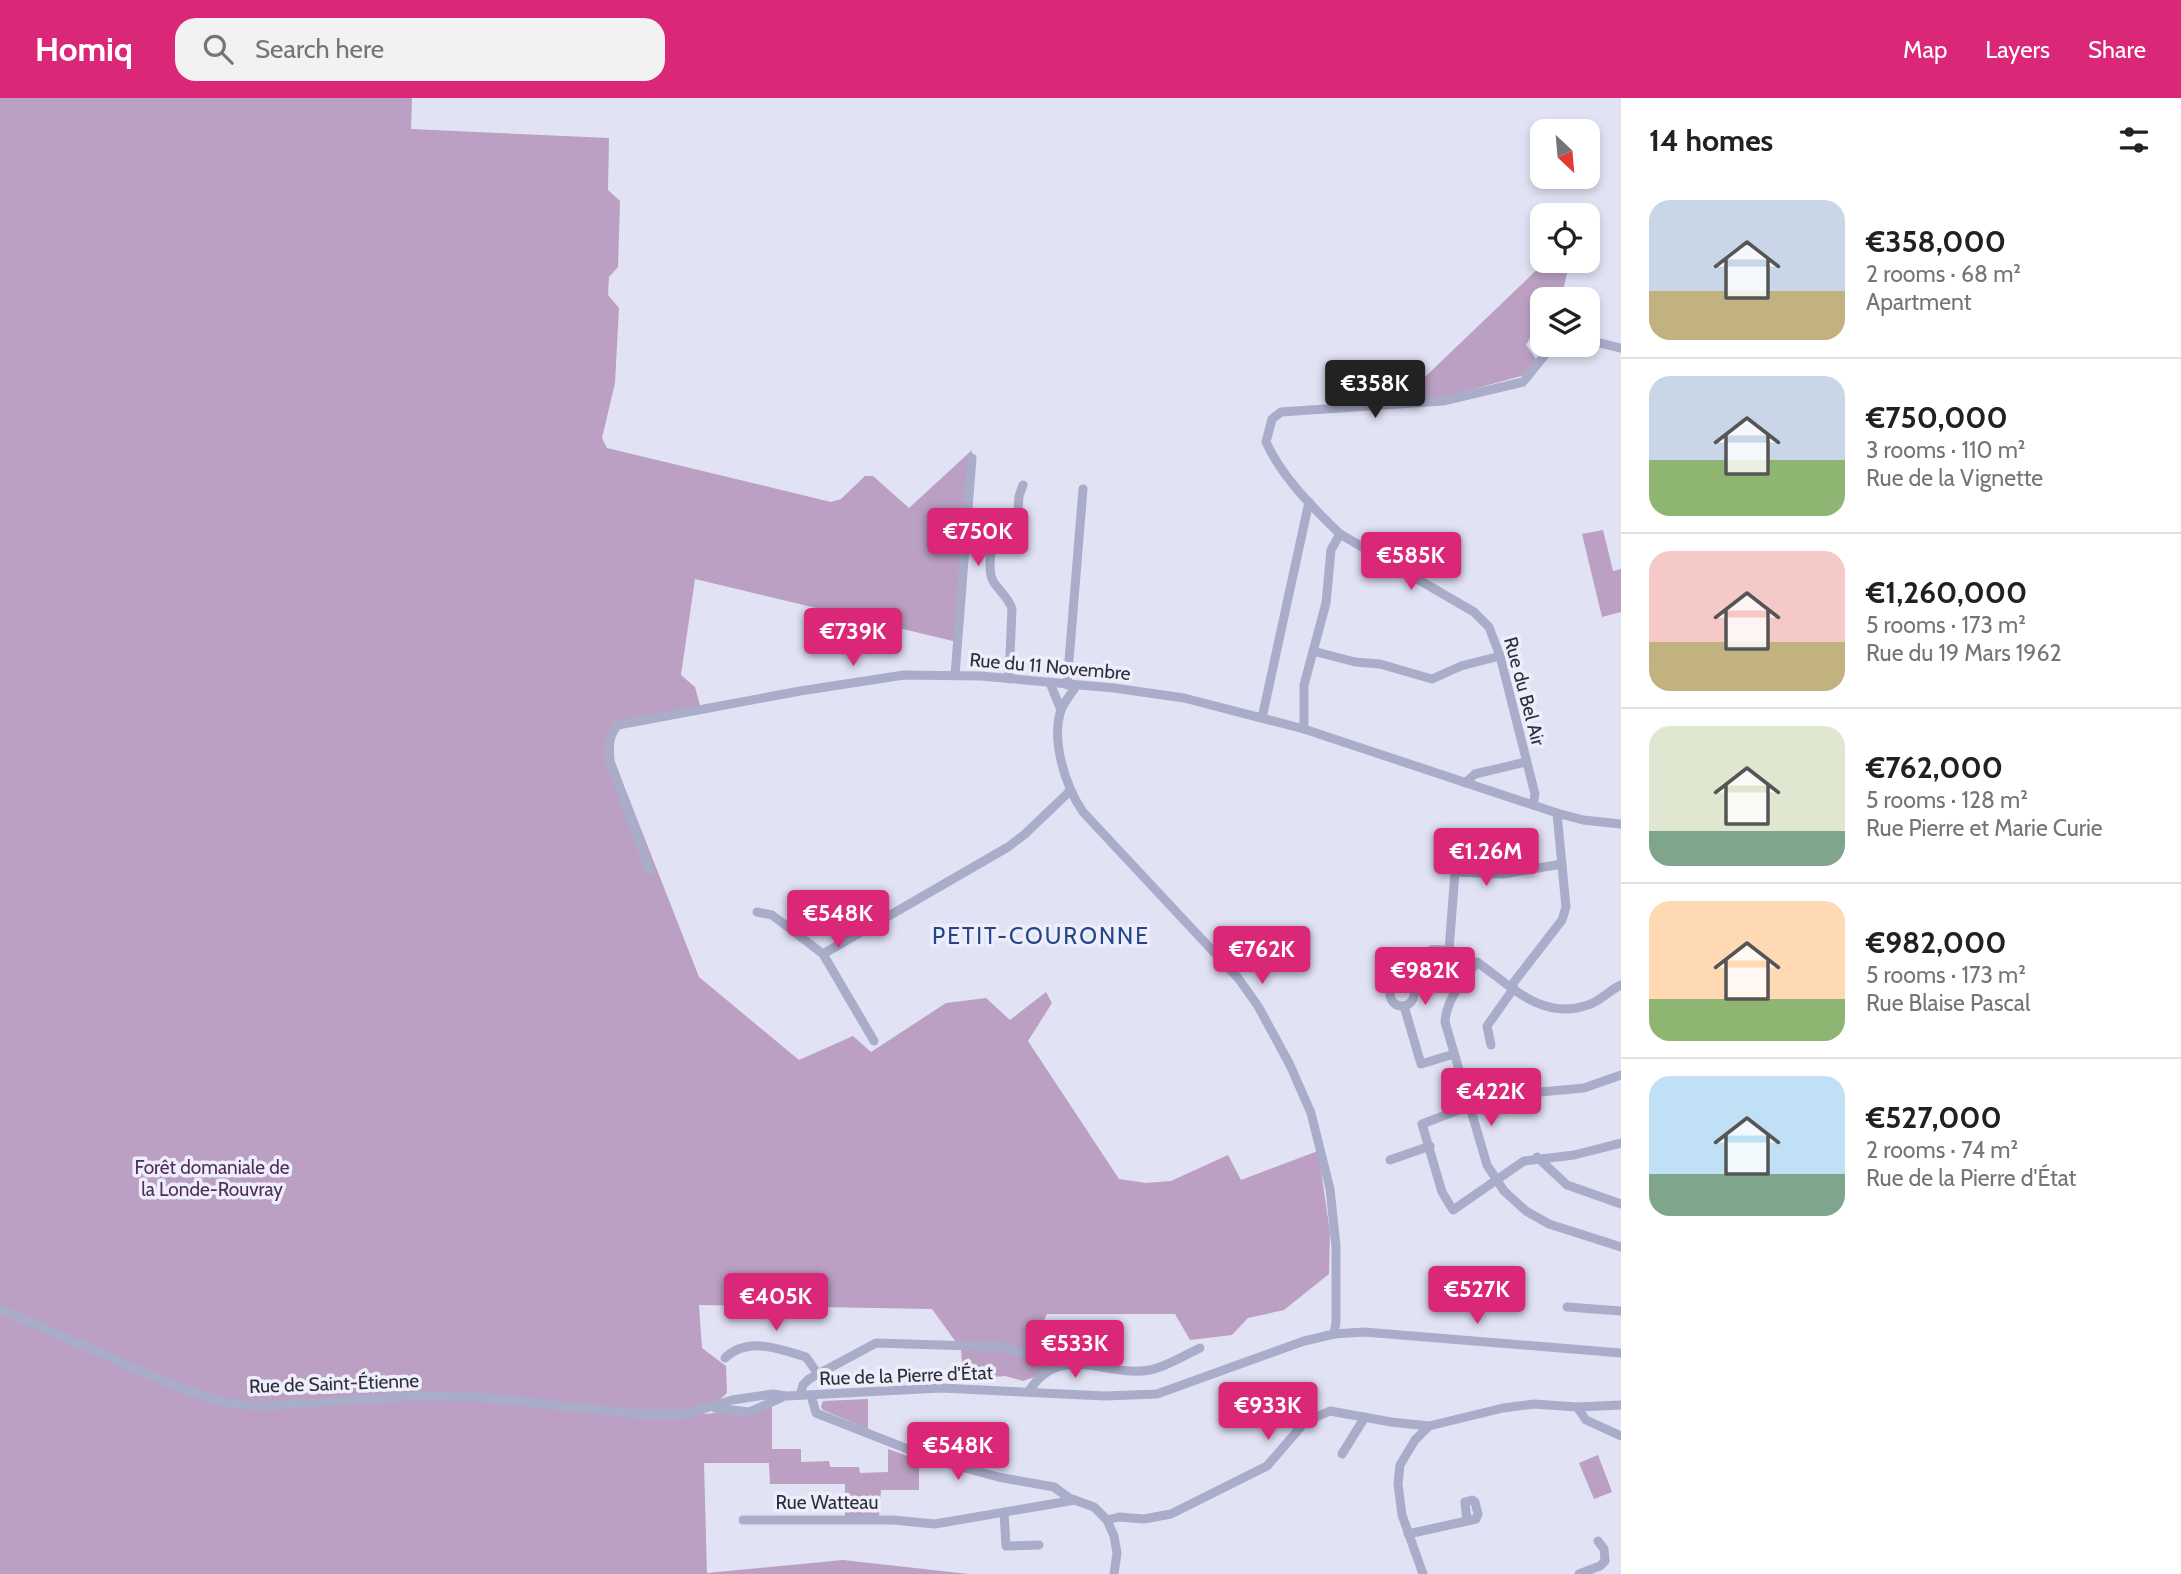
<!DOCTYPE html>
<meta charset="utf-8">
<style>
:root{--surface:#fff;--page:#f2f2f2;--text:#202124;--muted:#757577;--line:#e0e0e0;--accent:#db2777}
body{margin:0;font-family:Cabin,sans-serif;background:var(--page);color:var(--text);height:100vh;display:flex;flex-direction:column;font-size:26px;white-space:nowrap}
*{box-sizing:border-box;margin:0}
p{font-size:23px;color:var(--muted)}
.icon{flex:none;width:38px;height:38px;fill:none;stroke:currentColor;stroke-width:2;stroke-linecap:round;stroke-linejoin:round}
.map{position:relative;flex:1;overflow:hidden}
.sheet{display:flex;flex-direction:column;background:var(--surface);width:560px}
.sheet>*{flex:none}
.needle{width:46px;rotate:154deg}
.fabs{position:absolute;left:1530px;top:21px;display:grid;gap:14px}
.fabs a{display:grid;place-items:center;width:70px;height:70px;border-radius:14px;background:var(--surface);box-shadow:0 4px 10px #0003;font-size:35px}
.price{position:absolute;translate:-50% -60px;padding:0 16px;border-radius:7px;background:var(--accent);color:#fff;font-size:23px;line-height:46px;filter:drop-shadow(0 2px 4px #0008)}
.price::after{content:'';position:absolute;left:50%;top:42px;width:21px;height:16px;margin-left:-10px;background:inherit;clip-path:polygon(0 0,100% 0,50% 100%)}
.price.active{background:#222;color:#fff}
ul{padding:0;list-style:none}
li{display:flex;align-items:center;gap:21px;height:175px;padding:0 28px}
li+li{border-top:2px solid var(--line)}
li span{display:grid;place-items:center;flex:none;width:196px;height:140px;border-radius:21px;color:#555}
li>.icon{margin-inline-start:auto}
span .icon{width:84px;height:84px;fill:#fffc;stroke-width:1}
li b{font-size:30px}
h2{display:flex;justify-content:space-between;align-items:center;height:84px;padding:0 28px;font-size:30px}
header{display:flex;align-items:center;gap:42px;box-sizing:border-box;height:98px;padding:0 35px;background:var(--accent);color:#fff}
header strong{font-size:33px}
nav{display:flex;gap:38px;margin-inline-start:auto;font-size:24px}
.search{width:490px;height:63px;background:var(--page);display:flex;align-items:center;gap:18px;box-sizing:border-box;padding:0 24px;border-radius:21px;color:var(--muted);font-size:26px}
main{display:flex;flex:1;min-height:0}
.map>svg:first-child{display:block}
</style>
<header>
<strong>Homiq</strong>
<div class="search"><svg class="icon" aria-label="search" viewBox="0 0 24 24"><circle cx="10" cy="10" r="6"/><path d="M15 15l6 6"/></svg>Search here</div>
<nav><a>Map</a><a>Layers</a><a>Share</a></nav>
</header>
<main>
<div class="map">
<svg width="1621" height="1476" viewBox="0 0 1621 1476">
<rect width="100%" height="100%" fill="#e1e2f4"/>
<g fill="#bba0c3">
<polygon points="0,0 412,0 411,31 609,40 608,92 620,103 618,169 609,179 608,197 619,210 615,285 602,340 607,350 831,404 841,401 865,378 873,378 909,410 972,352 957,544 695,481 681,577 695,589 701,611 620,625 610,652 699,879 799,962 853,938 871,954 946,905 986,900 1010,922 1046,894 1052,905 1028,943 1119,1081 1146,1085 1171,1083 1228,1057 1241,1082 1318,1053 1330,1134 1329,1176 1284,1212 1248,1220 1232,1237 1190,1242 1175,1216 1047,1216 1028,1257 1051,1266 1047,1275 1023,1283 1005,1278 963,1282 961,1251 932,1211 699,1207 702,1250 726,1268 727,1295 704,1316 724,1314 744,1318 755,1316 772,1306 772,1351 801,1351 801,1364 829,1363 830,1369 859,1369 860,1375 888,1374 888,1351 919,1362 919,1392 881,1392 879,1419 845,1419 845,1386 770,1386 769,1365 704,1365 707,1475 843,1462 969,1476 0,1476"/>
<polygon points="1546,163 1570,163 1561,201 1542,201 1538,226 1526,247 1536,261 1525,277 1437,301 1404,302 1404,299"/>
<polygon points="1603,432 1613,473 1621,471 1621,514 1602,519 1582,436"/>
<polygon points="868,1301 868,1331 823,1312 821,1309 823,1303"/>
<polygon points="1598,1357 1612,1394 1594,1401 1579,1365"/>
</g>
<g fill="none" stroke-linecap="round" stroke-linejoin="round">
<g stroke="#a9adca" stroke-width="9">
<polyline points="1587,242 1621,250"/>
<path d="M1340,436C1312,409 1282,379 1266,344L1272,321L1281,314L1443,303L1523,284L1553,247"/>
<polyline points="1313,553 1355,564 1380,566 1432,581 1461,568 1500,558"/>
<polyline points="955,577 972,360"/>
<path d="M1009,581L1012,511C1009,500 999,493 993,483C987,472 992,451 993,438L996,434L1010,432L1017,427L1019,398L1023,387"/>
<polyline points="1050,585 1061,612"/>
<polyline points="1067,587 1083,391"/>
<path d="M1076,588C1072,595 1064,604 1061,612C1051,642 1065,688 1083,714L1238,880L1258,908L1290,967L1311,1015L1330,1091L1336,1148V1224L1334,1236"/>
<polyline points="1262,620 1309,404"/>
<polyline points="1304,631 1304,587 1326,505 1331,452 1340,436 1474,514 1489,529 1500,558 1535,696 1533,707"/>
<polyline points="1465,685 1475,676 1526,664"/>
<path d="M650,773L610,663C609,649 608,638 618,627L800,593L904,577L981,578L1114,590L1184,600L1304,631L1557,715L1583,722L1621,726"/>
<polyline points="757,814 772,817 823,856 874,943"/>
<polyline points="1449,852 1455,774 1503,776 1562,766"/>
<polyline points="823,856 1008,749 1025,736 1070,693"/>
<circle cx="1402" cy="896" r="12"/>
<path d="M1408,886L1431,852C1449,849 1459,859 1473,869"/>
<path d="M1621,887C1609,892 1601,903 1588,907C1542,923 1511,888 1477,864C1463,883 1447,899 1445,924L1487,1067L1504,1093L1526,1113L1549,1126L1621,1149"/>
<polyline points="1511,888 1562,822 1566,809 1557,715"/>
<polyline points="1404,908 1421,966 1454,956"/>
<polyline points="1491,947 1487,928 1514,890"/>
<polyline points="1467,1003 1494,995 1509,997 1584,990 1621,977"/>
<polyline points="1469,1008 1422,1026 1442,1094 1453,1112 1524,1063 1574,1057 1621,1045"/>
<polyline points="1537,1059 1567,1087 1621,1106"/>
<polyline points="1390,1062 1430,1048"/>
<polyline points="1567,1209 1621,1213"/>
<polyline points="0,1211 173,1287 226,1305 262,1308 414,1298 477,1299 638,1316 687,1316 732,1302 773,1296 787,1298 941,1290 1105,1298 1157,1296 1304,1243 1334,1236 1364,1234 1621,1255"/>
<path d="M725,1260C748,1238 779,1251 806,1259L818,1276"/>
<path d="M1029,1293C1061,1243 1105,1280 1150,1272C1166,1269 1185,1257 1200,1250"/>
<polyline points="800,1297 803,1287 809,1281 876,1245 1004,1249 1064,1267"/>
<polyline points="811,1297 816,1315 933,1361 998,1379 1054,1389 1069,1400 1094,1409 1107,1422 1114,1438 1117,1455 1114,1476"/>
<polyline points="1577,1309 1586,1322 1621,1338"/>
<polyline points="715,1310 749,1314 781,1300"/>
<polyline points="1342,1356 1365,1319"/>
<polyline points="1004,1414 1006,1448 1039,1447"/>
<polyline points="743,1422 893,1422 935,1426 1075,1402"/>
<polyline points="1107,1422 1119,1419 1144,1421 1171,1416 1267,1368 1305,1324 1330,1313 1391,1324 1429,1328"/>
<polyline points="1408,1436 1467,1423 1476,1421 1478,1416 1475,1404 1472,1402 1465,1404 1467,1423"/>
<polyline points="1423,1476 1402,1417 1398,1386 1400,1367 1415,1342 1429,1328 1503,1310 1534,1306 1577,1309 1621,1307"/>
<polyline points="1579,1476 1600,1468 1605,1463 1604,1451 1598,1443"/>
</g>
</g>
<g text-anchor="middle" stroke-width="7" stroke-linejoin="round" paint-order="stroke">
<g font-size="19" fill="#2b2f3b" stroke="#eeeefb">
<text transform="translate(1050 568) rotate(5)" y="7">Rue du 11 Novembre</text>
<text transform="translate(1525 593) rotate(75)" y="7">Rue du Bel Air</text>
<text transform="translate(906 1277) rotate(-2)" y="7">Rue de la Pierre d'État</text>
<text transform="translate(334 1285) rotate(-2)" y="7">Rue de Saint-Étienne</text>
<text x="827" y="1411">Rue Watteau</text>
</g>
<g font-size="19" fill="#502e59" stroke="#eeeefb">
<text x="212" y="1076">Forêt domaniale de<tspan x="212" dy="22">la Londe-Rouvray</tspan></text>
</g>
<g font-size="23" letter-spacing="2" fill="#23468b" stroke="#eeeefb">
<text x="1041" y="846">PETIT-COURONNE</text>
</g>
</g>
</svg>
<div class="fabs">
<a><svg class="needle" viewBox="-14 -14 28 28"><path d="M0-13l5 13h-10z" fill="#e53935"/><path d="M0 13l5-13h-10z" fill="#757577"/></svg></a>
<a><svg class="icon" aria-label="locate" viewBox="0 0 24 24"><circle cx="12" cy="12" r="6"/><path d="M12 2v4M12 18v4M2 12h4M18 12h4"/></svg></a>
<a><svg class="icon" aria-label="layers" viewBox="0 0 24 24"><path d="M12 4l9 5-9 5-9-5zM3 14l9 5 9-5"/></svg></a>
</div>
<b class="price active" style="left:1375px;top:322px">€358K</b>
<b class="price" style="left:978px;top:470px">€750K</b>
<b class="price" style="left:1411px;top:494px">€585K</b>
<b class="price" style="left:853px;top:570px">€739K</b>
<b class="price" style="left:1486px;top:790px">€1.26M</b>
<b class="price" style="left:838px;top:852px">€548K</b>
<b class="price" style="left:1262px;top:888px">€762K</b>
<b class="price" style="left:1425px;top:909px">€982K</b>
<b class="price" style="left:1491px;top:1030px">€422K</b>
<b class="price" style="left:1477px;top:1228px">€527K</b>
<b class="price" style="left:776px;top:1235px">€405K</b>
<b class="price" style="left:1075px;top:1282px">€533K</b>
<b class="price" style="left:1268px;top:1344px">€933K</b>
<b class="price" style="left:958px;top:1384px">€548K</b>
</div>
<section class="sheet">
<h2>14 homes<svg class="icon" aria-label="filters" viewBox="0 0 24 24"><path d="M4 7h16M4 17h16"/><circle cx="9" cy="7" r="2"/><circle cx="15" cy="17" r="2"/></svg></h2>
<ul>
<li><span style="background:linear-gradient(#c9d6e8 65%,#c2b280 0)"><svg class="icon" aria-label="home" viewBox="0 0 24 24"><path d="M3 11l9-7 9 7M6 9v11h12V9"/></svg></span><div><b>€358,000</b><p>2 rooms · 68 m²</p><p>Apartment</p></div></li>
<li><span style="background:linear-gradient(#c9d6e8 60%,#8fb573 0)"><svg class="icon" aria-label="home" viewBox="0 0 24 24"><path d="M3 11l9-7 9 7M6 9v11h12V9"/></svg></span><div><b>€750,000</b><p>3 rooms · 110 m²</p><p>Rue de la Vignette</p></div></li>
<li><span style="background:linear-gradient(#f6c9c9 65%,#c2b280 0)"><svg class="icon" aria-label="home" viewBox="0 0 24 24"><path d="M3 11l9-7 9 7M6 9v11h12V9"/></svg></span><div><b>€1,260,000</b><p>5 rooms · 173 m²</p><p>Rue du 19 Mars 1962</p></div></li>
<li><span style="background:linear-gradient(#dfe7d0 75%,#7fa58c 0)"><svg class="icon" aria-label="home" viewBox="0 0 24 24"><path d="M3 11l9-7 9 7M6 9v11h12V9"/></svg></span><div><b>€762,000</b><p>5 rooms · 128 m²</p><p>Rue Pierre et Marie Curie</p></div></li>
<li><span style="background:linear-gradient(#ffd9b3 70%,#8fb573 0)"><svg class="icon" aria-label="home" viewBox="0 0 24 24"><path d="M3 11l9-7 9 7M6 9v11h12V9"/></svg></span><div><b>€982,000</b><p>5 rooms · 173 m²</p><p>Rue Blaise Pascal</p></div></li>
<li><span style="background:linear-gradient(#bfe0f5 70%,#7fa58c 0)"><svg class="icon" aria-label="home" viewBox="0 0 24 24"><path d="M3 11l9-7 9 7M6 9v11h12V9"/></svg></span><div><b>€527,000</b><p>2 rooms · 74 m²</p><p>Rue de la Pierre d'État</p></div></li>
</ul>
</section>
</main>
